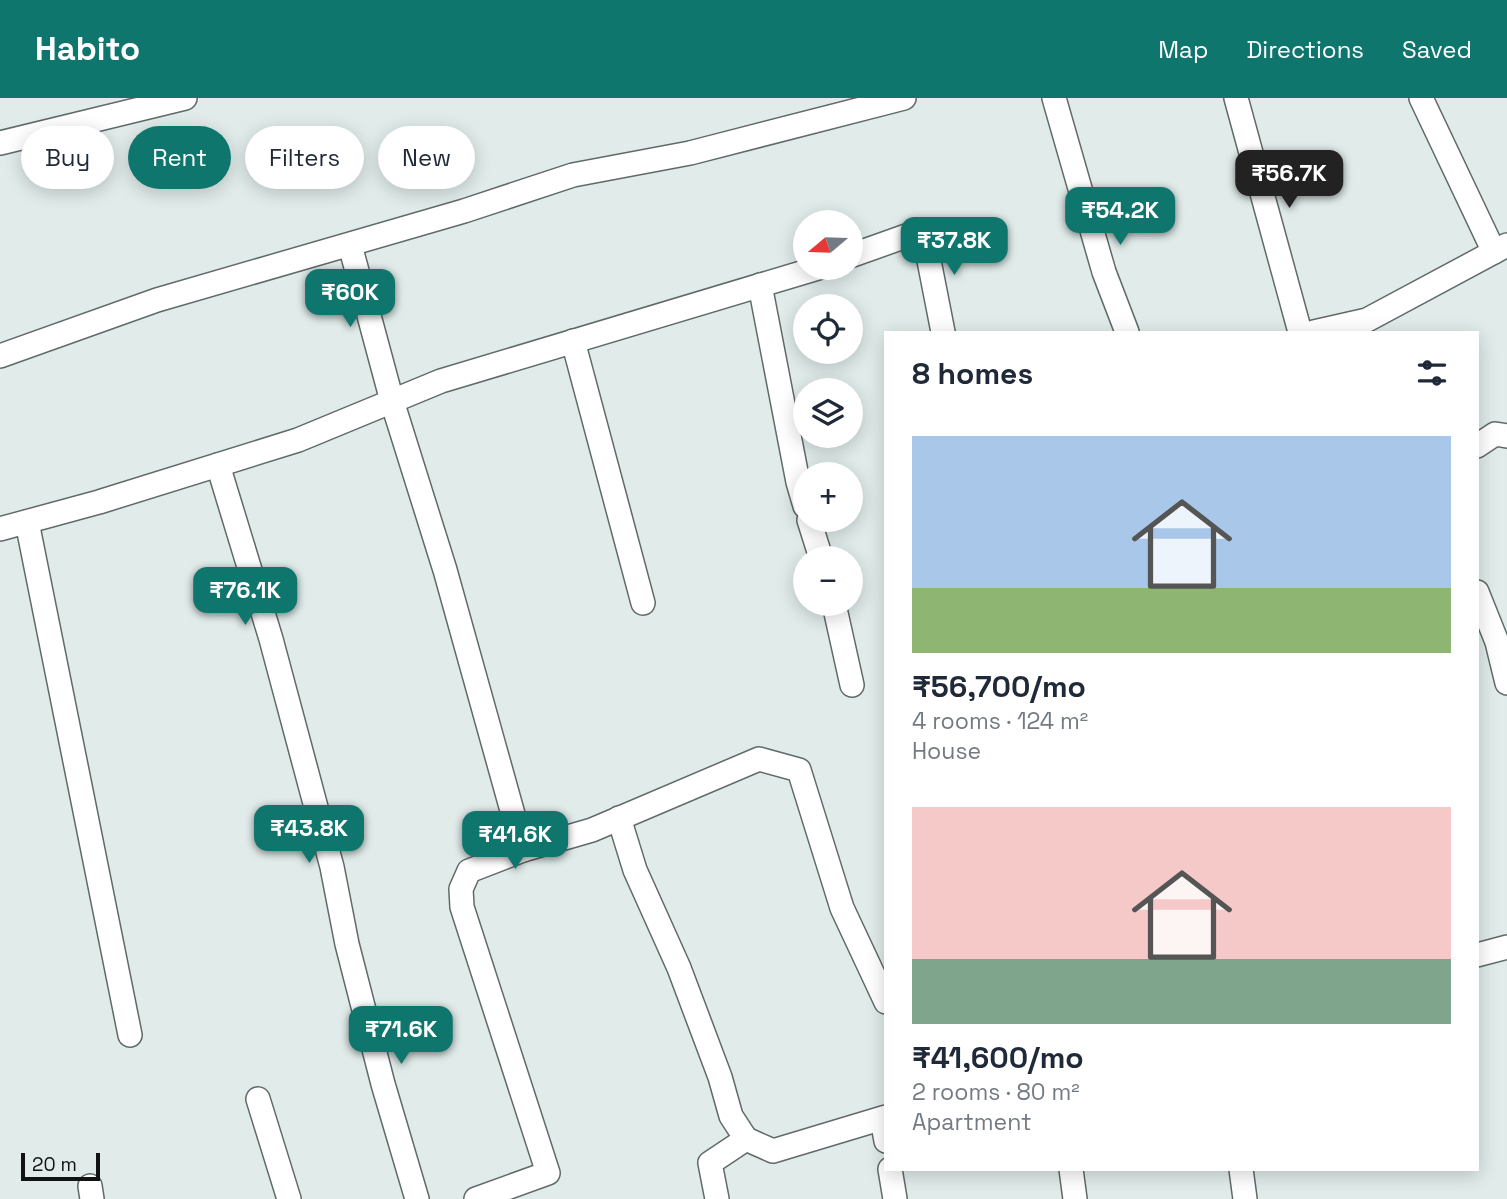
<!DOCTYPE html>
<meta charset="utf-8">
<style>
:root{--surface:#fff;--page:#f2f2f3;--text:#1f2937;--muted:#747a83;--accent:#0f766e}
body{margin:0;font-family:"Space Grotesk",sans-serif;background:var(--page);color:var(--text);height:100vh;display:flex;flex-direction:column;font-size:26px;white-space:nowrap}
*{box-sizing:border-box;margin:0}
p{font-size:23px;color:var(--muted)}
.icon{flex:none;width:38px;height:38px;fill:none;stroke:currentColor;stroke-width:2;stroke-linecap:round;stroke-linejoin:round}
.map{position:relative;flex:1;overflow:hidden}
.drawer{position:absolute;left:884px;top:233px;width:595px;height:840px;display:flex;flex-direction:column;background:var(--surface);border-radius:0px;box-shadow:0 4px 18px #0003}
.drawer>*{flex:none}
.guide{position:absolute;left:21px;top:28px;width:665px;height:63px;display:flex;gap:14px}
.needle{width:46px;rotate:251deg}
.buttons{position:absolute;left:793px;top:112px;display:grid;gap:14px}
.buttons a{display:grid;place-items:center;width:70px;height:70px;border-radius:50%;background:var(--surface);box-shadow:0 4px 18px #0003;font-size:35px}
.scale{position:absolute;left:21px;bottom:18px;width:79px;box-sizing:border-box;padding-left:7px;border:4px solid #0f1312;border-top:0;font-size:19px;line-height:24px;white-space:nowrap;color:#0f1312;-webkit-text-stroke:5px #e0ebea;paint-order:stroke}
.price{position:absolute;translate:-50% -60px;padding:0 16px;border-radius:14px;background:var(--accent);color:#fff;font-size:23px;line-height:46px;filter:drop-shadow(0 2px 4px #0008)}
.price::after{content:'';position:absolute;left:50%;top:42px;width:21px;height:16px;margin-left:-10px;background:inherit;clip-path:polygon(0 0,100% 0,50% 100%)}
.price.selected{background:#222;color:#fff}
ul{padding:0;list-style:none}
li{display:grid;align-content:center;gap:14px;height:371px;padding:0 28px}
li span{display:grid;place-items:center;height:217px;border-radius:0px;color:#555}
li>.icon{margin-inline-start:auto}
span .icon{width:126px;height:126px;fill:#fffc;stroke-width:1}
li b{font-size:30px}
h2{display:flex;justify-content:space-between;align-items:center;height:84px;padding:0 28px;font-size:30px}
.pill{padding:0 24px;border-radius:32px;background:var(--surface);box-shadow:0 4px 18px #0003;font-size:24px;line-height:63px}
.pill.selected{background:var(--accent);color:#fff}
header{display:flex;align-items:center;gap:42px;box-sizing:border-box;height:98px;padding:0 35px;background:var(--accent);color:#fff}
header strong{font-size:33px}
nav{display:flex;gap:38px;margin-inline-start:auto;font-size:24px}
.map>svg:first-child{display:block}
</style>
<header>
<strong>Habito</strong>
<nav><a>Map</a><a>Directions</a><a>Saved</a></nav>
</header>
<div class="map">
<svg width="1507" height="1101" viewBox="0 0 1507 1101">
<rect width="100%" height="100%" fill="#e0ebea"/>
<g fill="none" stroke-linecap="round" stroke-linejoin="round">
<defs>
<g id="street">
<polyline points="1054,0 1104,174 1127,234"/>
<polyline points="1236,0 1300,234"/>
<polyline points="1421,0 1494,154"/>
<polyline points="0,45 185,0"/>
<polyline points="350,147 392,303 445,472 523,752 592,732 759,661 799,672 842,810 886,904"/>
<polyline points="850,158 923,132 943,234"/>
<polyline points="760,187 798,384 805,408"/>
<polyline points="1314,234 1367,222 1507,147"/>
<polyline points="573,243 643,505"/>
<polyline points="0,258 157,202 464,113 573,77 690,55 904,0"/>
<polyline points="1477,348 1495,336 1507,338"/>
<polyline points="218,367 271,541 332,769 347,846 383,986 417,1101"/>
<polyline points="809,422 821,460"/>
<polyline points="27,424 130,937"/>
<polyline points="0,431 99,404 298,342 441,283 818,170"/>
<polyline points="1477,494 1497,544 1507,585"/>
<polyline points="834,506 852,587"/>
<polyline points="619,720 635,772 679,870 720,979 731,1018 746,1041 710,1065 717,1101"/>
<polyline points="1477,857 1507,849"/>
<polyline points="258,1001 289,1101"/>
<polyline points="882,1021 886,1043"/>
<polyline points="746,1041 773,1053 886,1019"/>
<polyline points="890,1071 895,1101"/>
<polyline points="1071,1071 1075,1101"/>
<polyline points="1241,1071 1245,1101"/>
<polyline points="90,1088 92,1101"/>
<polyline points="476,1101 548,1075 462,809 461,791 469,773 523,752"/>
</g>
</defs>
<use href="#street" stroke="#606a69" stroke-width="26"/>
<use href="#street" stroke="#fff" stroke-width="23"/>
</g>
</svg>
<div class="buttons">
<a><svg class="needle" viewBox="-14 -14 28 28"><path d="M0-13l5 13h-10z" fill="#e53935"/><path d="M0 13l5-13h-10z" fill="#747a83"/></svg></a>
<a><svg class="icon" aria-label="locate" viewBox="0 0 24 24"><circle cx="12" cy="12" r="6"/><path d="M12 2v4M12 18v4M2 12h4M18 12h4"/></svg></a>
<a><svg class="icon" aria-label="layers" viewBox="0 0 24 24"><path d="M12 4l9 5-9 5-9-5zM3 14l9 5 9-5"/></svg></a>
<a>+</a>
<a>−</a>
</div>
<div class="scale">20 m</div>
<b class="price selected" style="left:1289px;top:112px">₹56.7K</b>
<b class="price" style="left:1120px;top:149px">₹54.2K</b>
<b class="price" style="left:954px;top:179px">₹37.8K</b>
<b class="price" style="left:350px;top:231px">₹60K</b>
<b class="price" style="left:245px;top:529px">₹76.1K</b>
<b class="price" style="left:309px;top:767px">₹43.8K</b>
<b class="price" style="left:515px;top:773px">₹41.6K</b>
<b class="price" style="left:401px;top:968px">₹71.6K</b>
<div class="guide">
<a class="pill">Buy</a>
<a class="pill selected">Rent</a>
<a class="pill">Filters</a>
<a class="pill">New</a>
</div>
<section class="drawer">
<h2>8 homes<svg class="icon" aria-label="filters" viewBox="0 0 24 24"><path d="M4 7h16M4 17h16"/><circle cx="9" cy="7" r="2"/><circle cx="15" cy="17" r="2"/></svg></h2>
<ul>
<li><span style="background:linear-gradient(#a9c7e8 70%,#8fb573 0)"><svg class="icon" aria-label="home" viewBox="0 0 24 24"><path d="M3 11l9-7 9 7M6 9v11h12V9"/></svg></span><div><b>₹56,700/mo</b><p>4 rooms · 124 m²</p><p>House</p></div></li>
<li><span style="background:linear-gradient(#f6c9c9 70%,#7fa58c 0)"><svg class="icon" aria-label="home" viewBox="0 0 24 24"><path d="M3 11l9-7 9 7M6 9v11h12V9"/></svg></span><div><b>₹41,600/mo</b><p>2 rooms · 80 m²</p><p>Apartment</p></div></li>
</ul>
</section>
</div>
